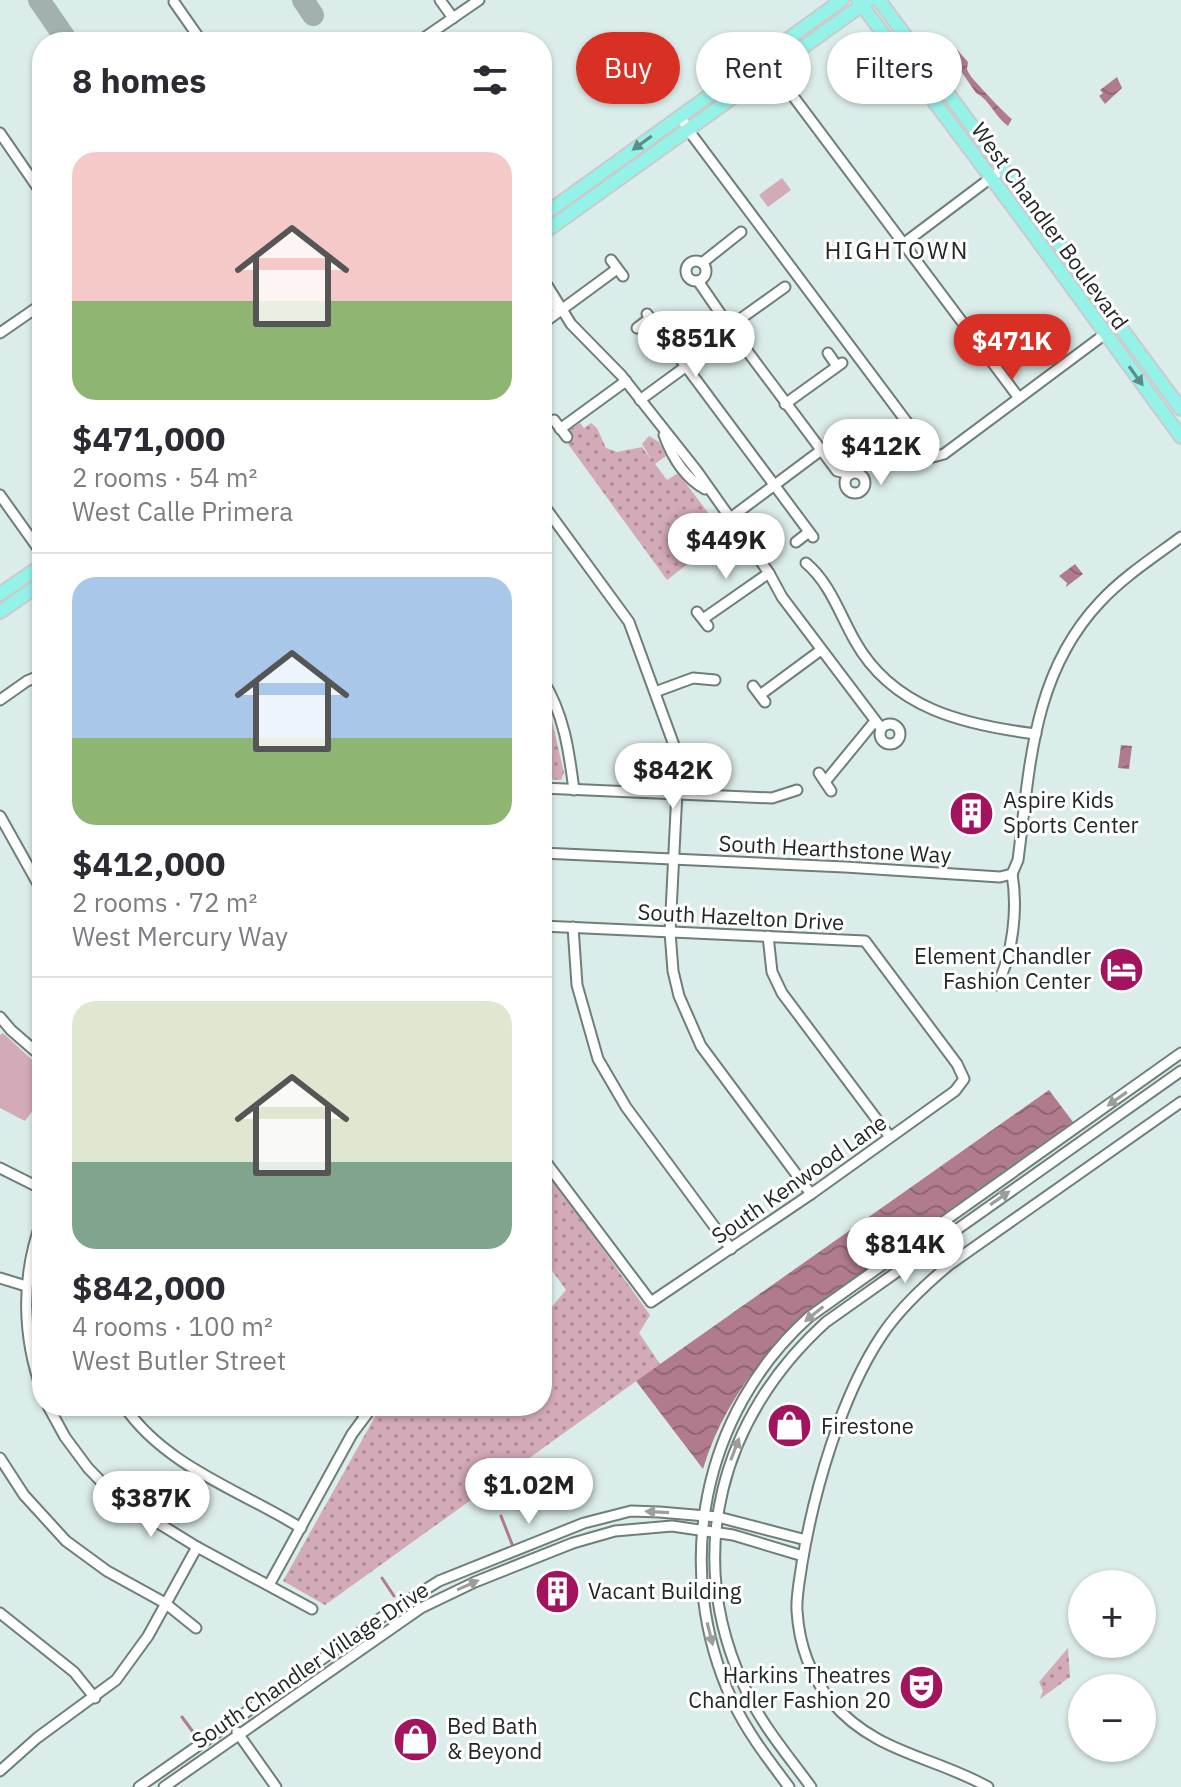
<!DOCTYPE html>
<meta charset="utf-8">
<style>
:root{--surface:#fff;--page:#f7f7f7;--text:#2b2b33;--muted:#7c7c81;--line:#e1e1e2;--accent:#d93025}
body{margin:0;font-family:"IBM Plex Sans",sans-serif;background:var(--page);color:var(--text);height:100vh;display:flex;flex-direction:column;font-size:30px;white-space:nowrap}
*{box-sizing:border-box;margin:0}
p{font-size:26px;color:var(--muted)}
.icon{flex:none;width:44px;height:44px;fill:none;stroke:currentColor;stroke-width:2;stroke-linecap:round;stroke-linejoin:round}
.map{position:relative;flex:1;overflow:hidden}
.side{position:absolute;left:32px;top:32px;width:520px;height:1384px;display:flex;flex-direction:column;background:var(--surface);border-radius:32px;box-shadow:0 2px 6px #0004}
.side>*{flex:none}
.guide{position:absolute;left:576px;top:32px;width:484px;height:72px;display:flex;gap:16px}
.fabs{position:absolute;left:1068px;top:1570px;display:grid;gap:16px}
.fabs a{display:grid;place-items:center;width:88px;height:88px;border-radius:50%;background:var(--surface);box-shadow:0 2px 6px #0004;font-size:40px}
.price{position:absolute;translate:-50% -68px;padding:0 18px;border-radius:28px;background:#fff;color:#222;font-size:26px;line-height:52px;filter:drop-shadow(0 2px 4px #0008)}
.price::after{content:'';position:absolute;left:50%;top:48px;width:24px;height:18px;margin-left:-12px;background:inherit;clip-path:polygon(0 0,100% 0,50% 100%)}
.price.active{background:var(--accent);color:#fff}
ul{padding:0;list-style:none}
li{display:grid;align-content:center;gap:16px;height:424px;padding:0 40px}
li+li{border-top:2px solid var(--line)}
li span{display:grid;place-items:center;height:248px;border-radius:24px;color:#555}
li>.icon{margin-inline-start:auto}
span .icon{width:144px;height:144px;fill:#fffc;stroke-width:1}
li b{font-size:34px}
h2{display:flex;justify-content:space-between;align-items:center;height:96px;padding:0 40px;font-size:34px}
.tag{padding:0 28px;border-radius:36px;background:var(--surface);box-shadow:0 2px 6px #0004;font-size:28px;line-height:72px}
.tag.active{background:var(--accent);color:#fff}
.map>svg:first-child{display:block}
</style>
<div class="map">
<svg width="1181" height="1787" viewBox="0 0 1181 1787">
<defs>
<pattern id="park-dots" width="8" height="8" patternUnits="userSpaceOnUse" patternTransform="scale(2)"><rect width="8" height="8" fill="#d3aab7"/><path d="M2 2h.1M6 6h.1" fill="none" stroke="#ab8a95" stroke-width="1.8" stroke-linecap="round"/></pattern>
<pattern id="water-waves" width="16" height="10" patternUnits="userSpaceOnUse" patternTransform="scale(2)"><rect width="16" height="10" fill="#b17b8e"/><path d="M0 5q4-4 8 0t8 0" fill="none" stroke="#906574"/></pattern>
</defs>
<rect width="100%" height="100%" fill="#dbedea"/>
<g fill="#d3aab7">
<polygon points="782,178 791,190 768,207 759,195"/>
<polygon points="3,1033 42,1069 42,1098 25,1121 0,1108 0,1035"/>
</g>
<g fill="url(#park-dots)">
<polygon points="854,38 860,40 864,50 871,55 872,61 859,74 847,71 836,74 829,65 843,56"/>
<polygon points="580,423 584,428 591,423 597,428 606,448 617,452 642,447 652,461 642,444 649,436 659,442 666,456 655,464 667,480 678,473 725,535 667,580 568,444 574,439 568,431"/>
<polygon points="542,697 552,721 564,773 561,780 542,779"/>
<polygon points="542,1164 650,1315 639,1333 660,1364 325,1605 283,1581 376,1415 388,1406 542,1406 542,1310 549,1310 566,1290 542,1257"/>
<polygon points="1068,1648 1070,1677 1040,1699 1043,1691 1039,1682"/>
</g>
<g fill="url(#water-waves)">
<path d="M941,42L952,44L968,62C967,70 966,68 970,75C974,81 1006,115 1012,119L1008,126C995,117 990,100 976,93Z"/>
<polygon points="1117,77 1122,88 1105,104 1099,96 1103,93 1100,90"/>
<polygon points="1075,564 1083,574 1066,587 1067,583 1059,576"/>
<polygon points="1121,745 1132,746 1129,769 1118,768"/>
<path d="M1049,1090L1073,1122L807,1311C761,1355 721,1408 703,1469L636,1381Z"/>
</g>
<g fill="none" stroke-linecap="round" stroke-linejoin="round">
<g stroke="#b17b8e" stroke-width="3">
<polyline points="501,1516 512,1544"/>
<polyline points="382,1578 394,1596"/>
<polyline points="182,1717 196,1736"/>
</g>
<g stroke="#a2b1ae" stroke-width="22">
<polyline points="39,0 68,42"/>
<polyline points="303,0 313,15"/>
</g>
<defs>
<g id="minor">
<polyline points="440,0 453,18"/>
<polyline points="174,2 202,42"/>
<polyline points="418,42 479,0"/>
<polyline points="772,68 1019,398"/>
<polyline points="680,116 692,135 933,457 944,454 1105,334"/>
<polyline points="0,133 42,194"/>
<polyline points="903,244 996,174"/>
<polyline points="611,260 623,276"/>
<circle cx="696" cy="271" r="10"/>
<polyline points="702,263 741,232"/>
<polyline points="542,277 571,324 621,375 697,471 769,573 782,597 881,728"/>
<polyline points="698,281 733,332 837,471 850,474 899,439"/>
<polyline points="542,294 547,302 561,310"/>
<polyline points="647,314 813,537"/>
<polyline points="542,324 617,269"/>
<polyline points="729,327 785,287"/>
<polyline points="637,328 650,318"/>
<polyline points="0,333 42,304"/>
<polyline points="828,353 837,366"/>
<polyline points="640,400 733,332"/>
<polyline points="785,404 842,363"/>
<polyline points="554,420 567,437"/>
<polyline points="560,429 626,381"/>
<polyline points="885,430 894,442"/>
<path d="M664,435C672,457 685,478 705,489"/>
<circle cx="855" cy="483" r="10"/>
<polyline points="0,495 42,554"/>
<polyline points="542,503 629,622 675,748 678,771 670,932 673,971 679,996 701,1046 811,1194"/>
<polyline points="729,519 820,451"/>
<polyline points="796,542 809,532"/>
<path d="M806,563C830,583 840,615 855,641C893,709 965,725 1036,734"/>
<polyline points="697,612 708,626"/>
<polyline points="703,619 769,573"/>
<path d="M542,679C564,713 569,751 574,790"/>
<polyline points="753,686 765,702"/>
<polyline points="655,692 693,678 715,680"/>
<polyline points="760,695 821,650"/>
<polyline points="0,700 27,681 39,676 42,679"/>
<circle cx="890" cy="734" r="10"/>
<polyline points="819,773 831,791"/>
<polyline points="825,782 875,721"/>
<polyline points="542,788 772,798 797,790"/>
<polyline points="0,816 42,891"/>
<polyline points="542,853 845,867 1000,877 1012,874"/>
<path d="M1012,874L1018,860C1030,767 1032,674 1100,602C1123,577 1154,557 1181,537"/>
<polyline points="542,926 865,941 957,1064 964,1079 955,1091 811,1194 651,1302 542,1157"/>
<polyline points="573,927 577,985 598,1059 626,1107 731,1249"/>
<polyline points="768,936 772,972 782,993 890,1137"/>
<path d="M997,985C1013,955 1018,908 1012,874"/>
<polyline points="0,1017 11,1030 42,1057"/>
<polyline points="0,1168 42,1189"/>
<path d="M42,1220C21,1275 22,1336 42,1391"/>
<polyline points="0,1278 26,1286"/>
<polyline points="48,1406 65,1437 88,1468 116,1497 197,1547 312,1609"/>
<path d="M124,1406C166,1467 240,1490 301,1528"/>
<polyline points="354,1406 364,1415"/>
<polyline points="0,1458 24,1495 66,1541 107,1571 165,1603 196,1628"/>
<polyline points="269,1585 352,1434 373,1406"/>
<polyline points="0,1613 74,1672 95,1698"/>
<polyline points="237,1732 276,1787"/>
<polyline points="0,1771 37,1738 116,1680 148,1636 197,1547"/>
<polyline points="139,1787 388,1613 439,1581 584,1523 631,1511 659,1512 718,1517 806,1540"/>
<polyline points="164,1787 421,1608 475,1582 573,1543 615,1531 672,1526 733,1535 803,1556"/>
<path d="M789,1787C768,1759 747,1732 732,1700C672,1570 701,1414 809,1317L1181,1053"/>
<path d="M811,1787C787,1754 760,1723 744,1686C683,1554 721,1417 826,1322L1181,1071"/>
<path d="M988,1787C933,1756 874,1753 831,1701C810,1675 799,1643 797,1611C796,1595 800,1579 802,1563C814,1491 841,1396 882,1335C900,1308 924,1286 949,1265L1181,1102"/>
</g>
<g id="major">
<polyline points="858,0 1022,219 1181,437"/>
<polyline points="879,0 1181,409"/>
<polyline points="542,216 842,0"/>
<polyline points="542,234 869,0"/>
<polyline points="0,594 42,565"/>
<polyline points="0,612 42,583"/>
</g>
</defs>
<use href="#minor" stroke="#6e7e7b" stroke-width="13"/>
<use href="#major" stroke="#cacbcb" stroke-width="16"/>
<use href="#minor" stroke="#fff" stroke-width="9"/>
<use href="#major" stroke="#95f2e9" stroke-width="12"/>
</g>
<defs><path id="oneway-solid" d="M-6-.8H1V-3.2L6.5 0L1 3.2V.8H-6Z" transform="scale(2)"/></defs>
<g fill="#5b8c88">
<use href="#oneway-solid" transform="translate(642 143) rotate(144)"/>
<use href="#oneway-solid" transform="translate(1136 376) rotate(54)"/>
</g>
<g fill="#9b9e9d">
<use href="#oneway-solid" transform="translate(1117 1099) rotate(145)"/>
<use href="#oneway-solid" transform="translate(1000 1198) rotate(-35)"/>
<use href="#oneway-solid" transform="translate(814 1314) rotate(141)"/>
<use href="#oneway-solid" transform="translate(735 1449) rotate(-69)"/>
<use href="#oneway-solid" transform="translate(657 1512) rotate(-177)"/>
<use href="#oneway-solid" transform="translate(468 1585) rotate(-24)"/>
<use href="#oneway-solid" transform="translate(710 1634) rotate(76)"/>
</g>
<defs>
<symbol id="building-disc" viewBox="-11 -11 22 22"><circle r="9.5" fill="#a2155e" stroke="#fff"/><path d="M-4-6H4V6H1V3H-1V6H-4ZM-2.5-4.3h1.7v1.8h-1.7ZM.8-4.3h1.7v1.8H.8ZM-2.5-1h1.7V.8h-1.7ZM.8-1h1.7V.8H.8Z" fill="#fff"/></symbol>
<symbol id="hotel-disc" viewBox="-11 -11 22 22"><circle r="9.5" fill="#a2155e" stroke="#fff"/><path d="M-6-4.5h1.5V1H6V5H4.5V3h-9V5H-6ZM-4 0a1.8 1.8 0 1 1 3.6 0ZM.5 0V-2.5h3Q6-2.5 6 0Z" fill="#fff"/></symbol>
<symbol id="shop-disc" viewBox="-11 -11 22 22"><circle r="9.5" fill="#a2155e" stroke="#fff"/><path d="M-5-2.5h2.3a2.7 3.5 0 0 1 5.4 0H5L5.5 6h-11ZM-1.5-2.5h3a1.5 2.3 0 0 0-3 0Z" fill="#fff"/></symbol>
<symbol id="theatre-disc" viewBox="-11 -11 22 22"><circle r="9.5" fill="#a2155e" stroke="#fff"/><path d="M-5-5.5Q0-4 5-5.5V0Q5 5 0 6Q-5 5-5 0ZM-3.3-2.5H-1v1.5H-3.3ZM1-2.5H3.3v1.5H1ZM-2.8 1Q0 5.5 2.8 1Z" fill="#fff"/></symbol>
</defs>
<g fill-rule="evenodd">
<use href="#building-disc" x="946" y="788" width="51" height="51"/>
<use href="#hotel-disc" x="1096" y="944" width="51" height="51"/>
<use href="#shop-disc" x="764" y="1400" width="51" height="51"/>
<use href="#building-disc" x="532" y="1566" width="51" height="51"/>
<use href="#theatre-disc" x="896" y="1662" width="51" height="51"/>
<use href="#shop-disc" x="390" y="1714" width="51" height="51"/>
</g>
<g text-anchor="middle" stroke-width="6" stroke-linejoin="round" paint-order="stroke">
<g font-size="22" fill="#212726" stroke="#fff">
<text transform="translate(1050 226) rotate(54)" y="8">West Chandler Boulevard</text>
<text transform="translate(835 849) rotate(3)" y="8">South Hearthstone Way</text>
<text transform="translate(741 917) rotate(3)" y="8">South Hazelton Drive</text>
<text transform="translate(799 1179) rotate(-35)" y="8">South Kenwood Lane</text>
<text transform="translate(310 1665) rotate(-34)" y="8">South Chandler Village Drive</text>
</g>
<g font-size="22" fill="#212726" stroke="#fff" text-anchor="start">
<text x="1003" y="808">Aspire Kids<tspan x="1003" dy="25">Sports Center</tspan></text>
<text x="1091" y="964" text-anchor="end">Element Chandler<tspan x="1091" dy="25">Fashion Center</tspan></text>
<text x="821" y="1434">Firestone</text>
<text x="588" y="1599">Vacant Building</text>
<text x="891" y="1683" text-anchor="end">Harkins Theatres<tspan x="891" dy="25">Chandler Fashion 20</tspan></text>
<text x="447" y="1734">Bed Bath<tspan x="447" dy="25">&amp; Beyond</tspan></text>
</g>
<g font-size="24" letter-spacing="2" fill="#212726" stroke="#fff">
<text x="897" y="259">HIGHTOWN</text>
</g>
</g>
</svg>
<div class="fabs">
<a>+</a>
<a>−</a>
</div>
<b class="price" style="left:696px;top:379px">$851K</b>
<b class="price active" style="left:1012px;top:382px">$471K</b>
<b class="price" style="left:881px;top:487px">$412K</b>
<b class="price" style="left:726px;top:581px">$449K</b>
<b class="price" style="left:673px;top:811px">$842K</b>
<b class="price" style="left:905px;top:1285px">$814K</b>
<b class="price" style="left:529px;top:1526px">$1.02M</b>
<b class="price" style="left:151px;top:1539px">$387K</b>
<div class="guide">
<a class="tag active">Buy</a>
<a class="tag">Rent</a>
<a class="tag">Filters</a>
</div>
<section class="side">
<h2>8 homes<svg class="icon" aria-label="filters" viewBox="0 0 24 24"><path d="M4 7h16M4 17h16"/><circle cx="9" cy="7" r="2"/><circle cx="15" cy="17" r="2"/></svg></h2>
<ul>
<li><span style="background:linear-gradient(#f6c9c9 60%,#8fb573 0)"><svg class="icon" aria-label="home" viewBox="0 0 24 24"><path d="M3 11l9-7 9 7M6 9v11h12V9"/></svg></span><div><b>$471,000</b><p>2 rooms · 54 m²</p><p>West Calle Primera</p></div></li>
<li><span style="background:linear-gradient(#a9c7e8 65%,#8fb573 0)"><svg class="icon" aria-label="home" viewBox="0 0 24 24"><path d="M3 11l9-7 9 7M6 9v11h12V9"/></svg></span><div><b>$412,000</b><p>2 rooms · 72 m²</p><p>West Mercury Way</p></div></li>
<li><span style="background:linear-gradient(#dfe7d0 65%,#7fa58c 0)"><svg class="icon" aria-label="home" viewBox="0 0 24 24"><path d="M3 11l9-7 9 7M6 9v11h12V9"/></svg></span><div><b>$842,000</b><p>4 rooms · 100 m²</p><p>West Butler Street</p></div></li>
</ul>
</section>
</div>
